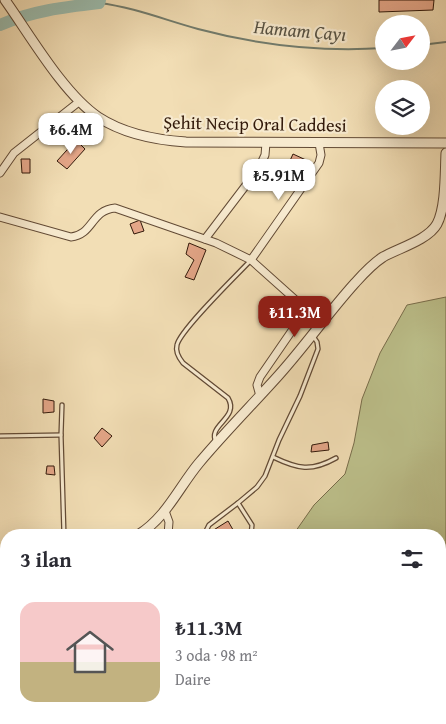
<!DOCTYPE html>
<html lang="tr">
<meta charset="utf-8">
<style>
:root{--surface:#fff;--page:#f2f2f3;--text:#2b2b33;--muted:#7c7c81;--accent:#8f2418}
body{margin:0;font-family:"Gentium Book Plus",serif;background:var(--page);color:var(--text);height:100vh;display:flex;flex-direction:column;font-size:19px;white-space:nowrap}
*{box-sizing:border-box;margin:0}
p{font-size:16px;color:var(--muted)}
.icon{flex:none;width:28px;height:28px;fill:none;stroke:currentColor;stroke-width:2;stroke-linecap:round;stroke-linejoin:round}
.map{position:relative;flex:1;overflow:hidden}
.side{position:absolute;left:0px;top:529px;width:446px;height:196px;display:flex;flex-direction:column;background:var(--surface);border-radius:20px 20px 0 0;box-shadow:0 5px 20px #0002}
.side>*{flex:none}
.needle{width:32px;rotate:58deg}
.fabs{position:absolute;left:375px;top:15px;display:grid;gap:10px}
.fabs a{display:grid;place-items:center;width:55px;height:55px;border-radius:50%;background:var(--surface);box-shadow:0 5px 20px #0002;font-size:25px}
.price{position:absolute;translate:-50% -42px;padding:0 11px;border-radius:10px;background:#fff;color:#222;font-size:16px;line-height:32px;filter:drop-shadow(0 1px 2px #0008)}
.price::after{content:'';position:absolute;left:50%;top:30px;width:15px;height:11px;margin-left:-8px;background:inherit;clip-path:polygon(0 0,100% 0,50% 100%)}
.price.selected{background:var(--accent);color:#fff}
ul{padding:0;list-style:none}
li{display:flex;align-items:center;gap:15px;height:125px;padding:0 20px}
li span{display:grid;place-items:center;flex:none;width:140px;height:100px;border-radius:15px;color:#555}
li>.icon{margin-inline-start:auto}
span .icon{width:60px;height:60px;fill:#fffc;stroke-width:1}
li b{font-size:21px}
h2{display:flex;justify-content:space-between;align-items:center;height:60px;padding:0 20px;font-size:21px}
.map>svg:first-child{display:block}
</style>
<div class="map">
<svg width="446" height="724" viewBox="0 0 446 724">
<rect width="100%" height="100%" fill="#f2deb5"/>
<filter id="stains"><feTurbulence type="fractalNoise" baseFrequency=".004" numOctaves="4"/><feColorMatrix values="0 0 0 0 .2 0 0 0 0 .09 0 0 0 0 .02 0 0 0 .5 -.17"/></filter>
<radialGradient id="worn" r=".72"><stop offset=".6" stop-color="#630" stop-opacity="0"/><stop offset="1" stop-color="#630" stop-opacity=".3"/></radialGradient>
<g fill="#bdc18c" stroke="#786d4b">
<polygon points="446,297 446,619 440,615 440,535 293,535 314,505 345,474 354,443 362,399 380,353 407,305"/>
<polygon points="106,719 312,719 307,724 101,724"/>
</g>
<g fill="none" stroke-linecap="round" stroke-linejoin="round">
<g stroke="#717b6c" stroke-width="2">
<path d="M99,3C133,7 165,20 198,29C258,45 322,52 384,48"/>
<polyline points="421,45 446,42"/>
</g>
<path stroke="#9bbcae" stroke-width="12" d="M0,25C31,11 65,7 99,3L100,0"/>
</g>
<g fill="#e4a688" stroke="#32190a">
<polygon points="379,0 434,0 433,10 379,12"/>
<polygon points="76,140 85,149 67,169 57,161"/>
<polygon points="293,154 306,160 300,171 288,165"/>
<polygon points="21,159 30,159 30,173 22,173"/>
<polygon points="140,220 144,231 134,234 130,224"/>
<polygon points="189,243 206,250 194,280 185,277 194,260 186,254"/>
<polygon points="277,304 289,311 279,321 270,313"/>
<polygon points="43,399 54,401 54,412 43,413"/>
<polygon points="102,428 112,436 102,447 94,438"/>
<polygon points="328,442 329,450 311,452 312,445"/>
<polygon points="47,466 54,466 55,475 46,474"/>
<polygon points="228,521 236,535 215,535 212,531"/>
</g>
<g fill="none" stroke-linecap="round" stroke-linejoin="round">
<defs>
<g id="service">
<polyline points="62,405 61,435 64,535"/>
<polyline points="0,436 61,435"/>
<path d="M216,442C207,425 240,418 228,398L183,363C179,358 175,352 177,345C180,330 237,275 251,260"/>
<path d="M273,457C298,469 311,472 336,458"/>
<polyline points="238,503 252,525 251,535"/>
<polyline points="204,535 209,525 238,503 257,487 265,476 279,440 300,396 318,349 317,342 313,336"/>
</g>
<g id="minor">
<polyline points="0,173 14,153 80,101"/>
<path d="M0,217L71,237C93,235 91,210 115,208L216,243L251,260L299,303L302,310V316L260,377L257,385L260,396"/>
<polyline points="205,239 259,168 265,155 266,143"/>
<polyline points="251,260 319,163 321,155 319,143"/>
<polyline points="165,511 169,522 168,535"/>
<polyline points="440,671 446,671"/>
<polyline points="24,724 28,719"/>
<polyline points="80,724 84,719"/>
<polyline points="311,724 316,719"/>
</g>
<g id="tertiary">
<path d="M5,0C30,35 63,93 98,117C124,134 155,140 186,142L446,143"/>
<path d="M138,535C166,518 179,487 199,463C224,433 252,405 278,376C305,346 328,313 355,283C364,273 372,264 383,257C399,248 428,240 437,224C446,207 445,173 446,153"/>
<polyline points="0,621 6,617"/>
</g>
</defs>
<use href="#service" stroke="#624a35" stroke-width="5.5"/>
<use href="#minor" stroke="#624a35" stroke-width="9"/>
<use href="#tertiary" stroke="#624a35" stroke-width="11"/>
<use href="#service" stroke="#f7eacf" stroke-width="3"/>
<use href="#minor" stroke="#f7eacf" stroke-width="7"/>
<use href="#tertiary" stroke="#f7eacf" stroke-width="9"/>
</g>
<g text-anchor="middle" stroke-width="4.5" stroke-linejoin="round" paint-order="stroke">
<g font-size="18" fill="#32190a" stroke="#f7eacf">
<text transform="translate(255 124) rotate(1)" y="6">Şehit Necip Oral Caddesi</text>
</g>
<g font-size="19" font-style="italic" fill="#575243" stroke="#f7eacf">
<text transform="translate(300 30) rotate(5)" y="7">Hamam Çayı</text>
</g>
</g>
<rect width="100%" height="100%" filter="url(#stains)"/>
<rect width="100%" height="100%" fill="url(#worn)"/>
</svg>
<div class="fabs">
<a><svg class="needle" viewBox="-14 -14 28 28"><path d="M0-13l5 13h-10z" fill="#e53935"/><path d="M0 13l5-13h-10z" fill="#7c7c81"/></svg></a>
<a><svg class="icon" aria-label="layers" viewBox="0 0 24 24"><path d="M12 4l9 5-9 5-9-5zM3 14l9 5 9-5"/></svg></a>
</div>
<b class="price" style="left:71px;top:155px">₺6.4M</b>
<b class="price" style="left:279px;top:201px">₺5.91M</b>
<b class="price selected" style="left:295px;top:338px">₺11.3M</b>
<section class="side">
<h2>3 ilan<svg class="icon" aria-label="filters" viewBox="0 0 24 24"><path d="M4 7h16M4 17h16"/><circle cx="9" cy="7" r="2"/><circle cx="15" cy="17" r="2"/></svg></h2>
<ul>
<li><span style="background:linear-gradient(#f6c9c9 60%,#c2b280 0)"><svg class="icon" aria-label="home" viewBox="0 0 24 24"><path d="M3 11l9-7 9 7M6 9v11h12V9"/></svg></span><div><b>₺11.3M</b><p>3 oda · 98 m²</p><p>Daire</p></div></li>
</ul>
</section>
</div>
